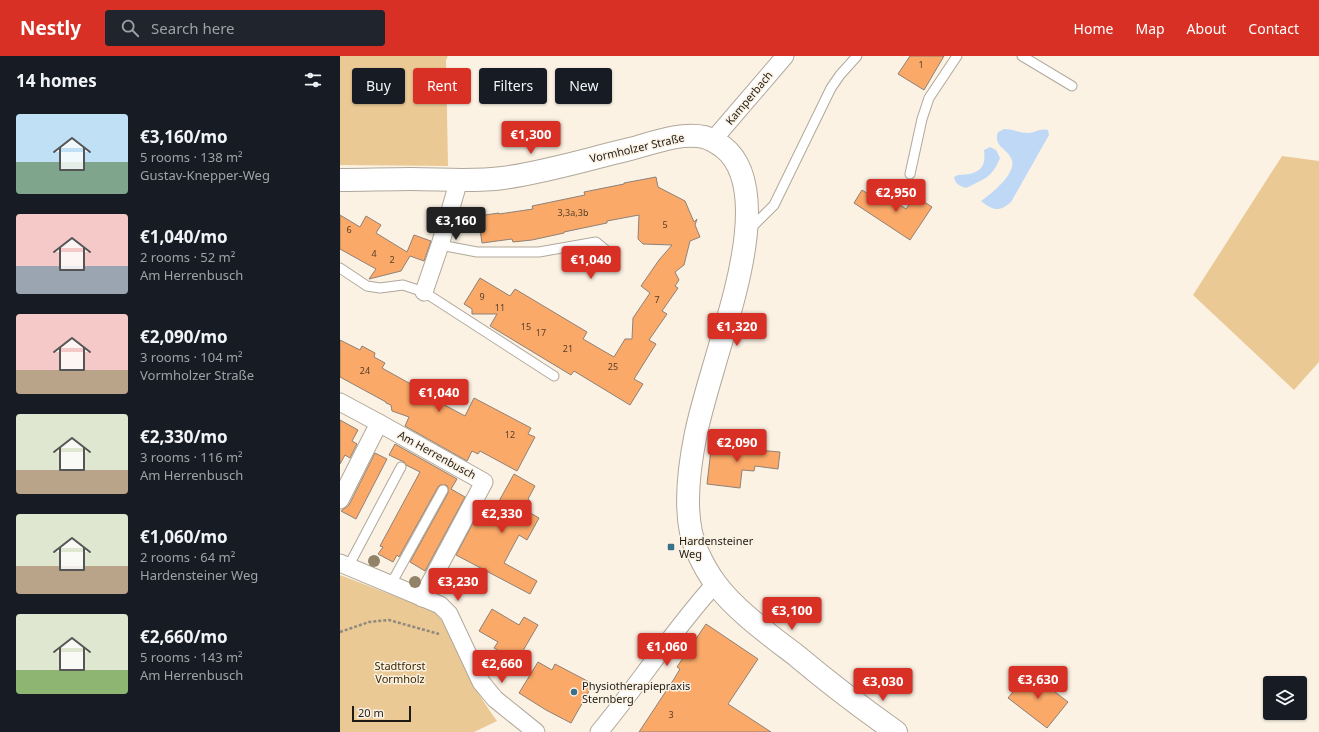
<!DOCTYPE html>
<meta charset="utf-8">
<style>
:root{--surface:#171b24;--page:#20242c;--text:#f1f3f6;--muted:#9ea1a6;--accent:#d93025}
body{margin:0;font-family:"Noto Sans",sans-serif;background:var(--page);color:var(--text);height:100vh;display:flex;flex-direction:column;font-size:15px;white-space:nowrap}
*{box-sizing:border-box;margin:0}
p{font-size:13px;color:var(--muted)}
.icon{flex:none;width:22px;height:22px;fill:none;stroke:currentColor;stroke-width:2;stroke-linecap:round;stroke-linejoin:round}
.map{position:relative;flex:1;overflow:hidden}
.details{display:flex;flex-direction:column;background:var(--surface);width:340px}
.details>*{flex:none}
.guide{position:absolute;left:12px;top:12px;width:380px;height:36px;display:flex;gap:8px}
.buttons{position:absolute;left:923px;top:620px;display:grid;gap:8px}
.buttons a{display:grid;place-items:center;width:44px;height:44px;border-radius:4px;background:var(--surface);box-shadow:0 1px 3px #0004;font-size:20px}
.scale{position:absolute;left:12px;bottom:10px;width:59px;box-sizing:border-box;padding-left:4px;border:2px solid #1e1b16;border-top:0;font-size:11px;line-height:14px;white-space:nowrap;color:#1e1b16;-webkit-text-stroke:3px #fbf2e4;paint-order:stroke}
.price{position:absolute;translate:-50% -34px;padding:0 9px;border-radius:4px;background:var(--accent);color:#fff;font-size:13px;line-height:26px;filter:drop-shadow(0 1px 2px #0008)}
.price::after{content:'';position:absolute;left:50%;top:24px;width:12px;height:9px;margin-left:-6px;background:inherit;clip-path:polygon(0 0,100% 0,50% 100%)}
.price.on{background:#222;color:#fff}
ul{padding:0;list-style:none}
li{display:flex;align-items:center;gap:12px;height:100px;padding:0 16px}
li span{display:grid;place-items:center;flex:none;width:112px;height:80px;border-radius:4px;color:#555}
li>.icon{margin-inline-start:auto}
span .icon{width:48px;height:48px;fill:#fffc;stroke-width:1}
li b{font-size:17px}
h2{display:flex;justify-content:space-between;align-items:center;height:48px;padding:0 16px;font-size:17px}
.chip{padding:0 14px;border-radius:4px;background:var(--surface);box-shadow:0 1px 3px #0004;font-size:14px;line-height:36px}
.chip.on{background:var(--accent);color:#fff}
header{display:flex;align-items:center;gap:24px;box-sizing:border-box;height:56px;padding:0 20px;background:var(--accent);color:#fff}
header strong{font-size:19px}
nav{display:flex;gap:22px;margin-inline-start:auto;font-size:14px}
.search{width:280px;height:36px;background:var(--page);display:flex;align-items:center;gap:10px;box-sizing:border-box;padding:0 14px;border-radius:4px;color:var(--muted);font-size:15px}
main{display:flex;flex:1;min-height:0}
.map>svg:first-child{display:block}
</style>
<header>
<strong>Nestly</strong>
<div class="search"><svg class="icon" aria-label="search" viewBox="0 0 24 24"><circle cx="10" cy="10" r="6"/><path d="M15 15l6 6"/></svg>Search here</div>
<nav><a>Home</a><a>Map</a><a>About</a><a>Contact</a></nav>
</header>
<main>
<section class="details">
<h2>14 homes<svg class="icon" aria-label="filters" viewBox="0 0 24 24"><path d="M4 7h16M4 17h16"/><circle cx="9" cy="7" r="2"/><circle cx="15" cy="17" r="2"/></svg></h2>
<ul>
<li><span style="background:linear-gradient(#bfe0f5 60%,#7fa58c 0)"><svg class="icon" aria-label="home" viewBox="0 0 24 24"><path d="M3 11l9-7 9 7M6 9v11h12V9"/></svg></span><div><b>€3,160/mo</b><p>5 rooms · 138 m²</p><p>Gustav-Knepper-Weg</p></div></li>
<li><span style="background:linear-gradient(#f6c9c9 65%,#9aa5b1 0)"><svg class="icon" aria-label="home" viewBox="0 0 24 24"><path d="M3 11l9-7 9 7M6 9v11h12V9"/></svg></span><div><b>€1,040/mo</b><p>2 rooms · 52 m²</p><p>Am Herrenbusch</p></div></li>
<li><span style="background:linear-gradient(#f6c9c9 70%,#b9a48a 0)"><svg class="icon" aria-label="home" viewBox="0 0 24 24"><path d="M3 11l9-7 9 7M6 9v11h12V9"/></svg></span><div><b>€2,090/mo</b><p>3 rooms · 104 m²</p><p>Vormholzer Straße</p></div></li>
<li><span style="background:linear-gradient(#dfe7d0 70%,#b9a48a 0)"><svg class="icon" aria-label="home" viewBox="0 0 24 24"><path d="M3 11l9-7 9 7M6 9v11h12V9"/></svg></span><div><b>€2,330/mo</b><p>3 rooms · 116 m²</p><p>Am Herrenbusch</p></div></li>
<li><span style="background:linear-gradient(#dfe7d0 65%,#b9a48a 0)"><svg class="icon" aria-label="home" viewBox="0 0 24 24"><path d="M3 11l9-7 9 7M6 9v11h12V9"/></svg></span><div><b>€1,060/mo</b><p>2 rooms · 64 m²</p><p>Hardensteiner Weg</p></div></li>
<li><span style="background:linear-gradient(#dfe7d0 70%,#8fb573 0)"><svg class="icon" aria-label="home" viewBox="0 0 24 24"><path d="M3 11l9-7 9 7M6 9v11h12V9"/></svg></span><div><b>€2,660/mo</b><p>5 rooms · 143 m²</p><p>Am Herrenbusch</p></div></li>
</ul>
</section>
<div class="map">
<svg width="979" height="676" viewBox="0 0 979 676">
<rect width="100%" height="100%" fill="#fbf2e4"/>
<g fill="#ebc995">
<polygon points="0,0 108,0 106,4 108,110 0,109"/>
<polygon points="942,100 979,105 979,306 954,334 853,239"/>
<path d="M0,519L96,556C105,568 110,581 116,594C127,619 141,643 157,665L134,676H0Z"/>
</g>
<g fill="#bed8f6">
<path d="M664,73C672,73 680,77 688,77C695,77 700,72 708,74L709,79L671,146C660,156 653,155 641,145C651,138 679,116 671,102C666,92 653,90 658,76Z"/>
<path d="M650,91L656,94L660,102C652,122 644,123 626,132C620,130 615,128 614,121C620,117 626,120 633,117C645,113 645,104 644,94Z"/>
</g>
<g fill="#faa968" stroke="#8e8178">
<polygon points="570,0 604,0 584,34 558,18"/>
<polygon points="316,121 318,131 345,145 354,166 357,163 355,169 360,181 350,185 344,209 335,216 339,224 335,230 338,232 322,255 327,258 309,284 316,288 294,323 303,328 290,349 234,315 231,319 150,270 157,258 132,258 132,253 124,248 140,222 170,240 175,233 247,276 243,283 274,301 285,283 292,283 293,262 310,237 301,230 319,204 332,189 303,188 298,183 299,159 267,165 267,167 224,176 224,177 192,184 173,186 172,183 142,187 138,160 159,157 159,158 193,153 192,150 245,139 244,136 284,128 284,127"/>
<polygon points="522,134 545,149 550,142 566,153 575,140 592,151 570,184 514,147"/>
<polygon points="0,159 20,171 26,160 41,169 36,177 67,196 74,179 91,185 84,205 70,200 61,215 29,223 36,213 0,193"/>
<polygon points="0,284 20,294 22,290 35,297 34,301 45,307 42,312 85,336 84,338 125,360 134,342 191,372 188,378 195,381 177,415 140,395 138,398 132,395 127,405 65,370 69,361 52,355 51,349 46,347 46,346 0,321"/>
<polygon points="0,364 18,374 12,385 17,388 10,402 5,399 0,408"/>
<polygon points="372,385 417,390 417,394 440,396 438,413 415,410 414,415 402,414 400,432 367,428"/>
<polygon points="55,388 117,423 111,433 125,441 85,515 70,506 108,437 108,431 106,429 100,429 98,431 59,501 57,499 53,506 38,498 43,491 40,490 80,416 66,409 64,406 49,399"/>
<polygon points="35,397 47,403 16,463 1,455 9,449"/>
<polygon points="174,418 195,430 188,443 190,445 185,454 199,462 187,484 179,479 164,507 197,525 190,538 116,499 142,450 153,456"/>
<polygon points="152,553 179,569 184,561 198,569 177,605 154,592 158,586 139,575"/>
<polygon points="366,568 418,603 388,648 431,676 299,676 334,623 340,613 337,611"/>
<polygon points="198,606 212,614 215,608 253,628 231,667 206,654 179,637"/>
<polygon points="689,616 728,646 707,672 668,642"/>
</g>
<g fill="none" stroke-linecap="round" stroke-linejoin="round">
<defs>
<g id="service">
<polyline points="682,0 732,30"/>
<polyline points="570,118 582,63 589,42 617,0"/>
<polyline points="409,174 434,149 491,32 500,19 517,0"/>
<polyline points="100,189 137,196 199,196 256,186 273,200"/>
<polyline points="0,212 27,230 40,232 63,229 84,236 214,320"/>
<polyline points="8,511 61,411"/>
<polyline points="51,528 103,434"/>
</g>
<g id="minor">
<polyline points="373,84 445,0"/>
<polyline points="84,236 100,189 119,124"/>
<polyline points="0,346 39,367"/>
<polyline points="0,444 39,367 144,426 82,542"/>
<polyline points="0,507 100,549 109,558 141,626 155,643 196,676"/>
<path d="M259,676C299,628 333,574 375,528"/>
</g>
<path id="secondary" d="M0,124C23,124 47,123 71,123C101,123 132,126 163,122C206,116 248,103 290,93C313,87 340,76 364,81C372,83 377,87 383,91C432,129 393,245 379,293C371,321 362,349 356,377C349,411 342,462 357,495C362,506 369,519 376,528C395,554 431,580 457,600C489,627 522,652 556,676"/>
</defs>
<use href="#service" stroke="#b0a89b" stroke-width="11"/>
<use href="#minor" stroke="#b0a89b" stroke-width="19"/>
<use href="#secondary" stroke="#b0a89b" stroke-width="24"/>
<polyline stroke="#8f897f" stroke-width="2.5" stroke-dasharray="3 2" stroke-linecap="butt" points="0,576 29,566 49,564 99,578"/>
<use href="#service" stroke="#fff" stroke-width="9"/>
<use href="#minor" stroke="#fff" stroke-width="17"/>
<use href="#secondary" stroke="#fff" stroke-width="22"/>
</g>
<g fill="#928267">
<circle cx="34" cy="505" r="6"/>
<circle cx="75" cy="526" r="6"/>
</g>
<g fill="#39708b" stroke="#fbf2e4" stroke-width="1.5">
<rect x="327" y="487" width="8" height="8" rx="2"/>
<circle cx="234" cy="636" r="4"/>
</g>
<g text-anchor="middle" stroke-width="3" stroke-linejoin="round" paint-order="stroke">
<g font-size="9" fill="#553e2a">
<text x="581" y="12">1</text>
<text x="233" y="160">3,3a,3b</text>
<text x="325" y="172">5</text>
<text x="9" y="177">6</text>
<text x="34" y="201">4</text>
<text x="52" y="207">2</text>
<text x="142" y="244">9</text>
<text x="317" y="247">7</text>
<text x="160" y="255">11</text>
<text x="186" y="274">15</text>
<text x="201" y="280">17</text>
<text x="228" y="296">21</text>
<text x="273" y="314">25</text>
<text x="25" y="318">24</text>
<text x="170" y="382">12</text>
<text x="331" y="662">3</text>
</g>
<g font-size="11" fill="#1e1b16" stroke="#fbf2e4">
<text transform="translate(409 42) rotate(-50)" y="4">Kamperbach</text>
<text transform="translate(297 92) rotate(-13)" y="4">Vormholzer Straße</text>
<text transform="translate(97 399) rotate(29)" y="4">Am Herrenbusch</text>
</g>
<g font-size="11" fill="#1e1b16" stroke="#fbf2e4" text-anchor="start">
<text x="339" y="489">Hardensteiner<tspan x="339" dy="13">Weg</tspan></text>
<text x="242" y="634">Physiotherapiepraxis<tspan x="242" dy="13">Sternberg</tspan></text>
</g>
<g font-size="11" fill="#3c2700" stroke="#fbf2e4">
<text x="60" y="614">Stadtforst<tspan x="60" dy="13">Vormholz</tspan></text>
</g>
</g>
</svg>
<div class="buttons">
<a><svg class="icon" aria-label="layers" viewBox="0 0 24 24"><path d="M12 4l9 5-9 5-9-5zM3 14l9 5 9-5"/></svg></a>
</div>
<div class="scale">20 m</div>
<b class="price" style="left:191px;top:99px">€1,300</b>
<b class="price" style="left:556px;top:157px">€2,950</b>
<b class="price on" style="left:116px;top:185px">€3,160</b>
<b class="price" style="left:251px;top:224px">€1,040</b>
<b class="price" style="left:397px;top:291px">€1,320</b>
<b class="price" style="left:99px;top:357px">€1,040</b>
<b class="price" style="left:397px;top:407px">€2,090</b>
<b class="price" style="left:162px;top:478px">€2,330</b>
<b class="price" style="left:118px;top:546px">€3,230</b>
<b class="price" style="left:452px;top:575px">€3,100</b>
<b class="price" style="left:327px;top:611px">€1,060</b>
<b class="price" style="left:162px;top:628px">€2,660</b>
<b class="price" style="left:698px;top:644px">€3,630</b>
<b class="price" style="left:543px;top:646px">€3,030</b>
<div class="guide">
<a class="chip">Buy</a>
<a class="chip on">Rent</a>
<a class="chip">Filters</a>
<a class="chip">New</a>
</div>
</div>
</main>
